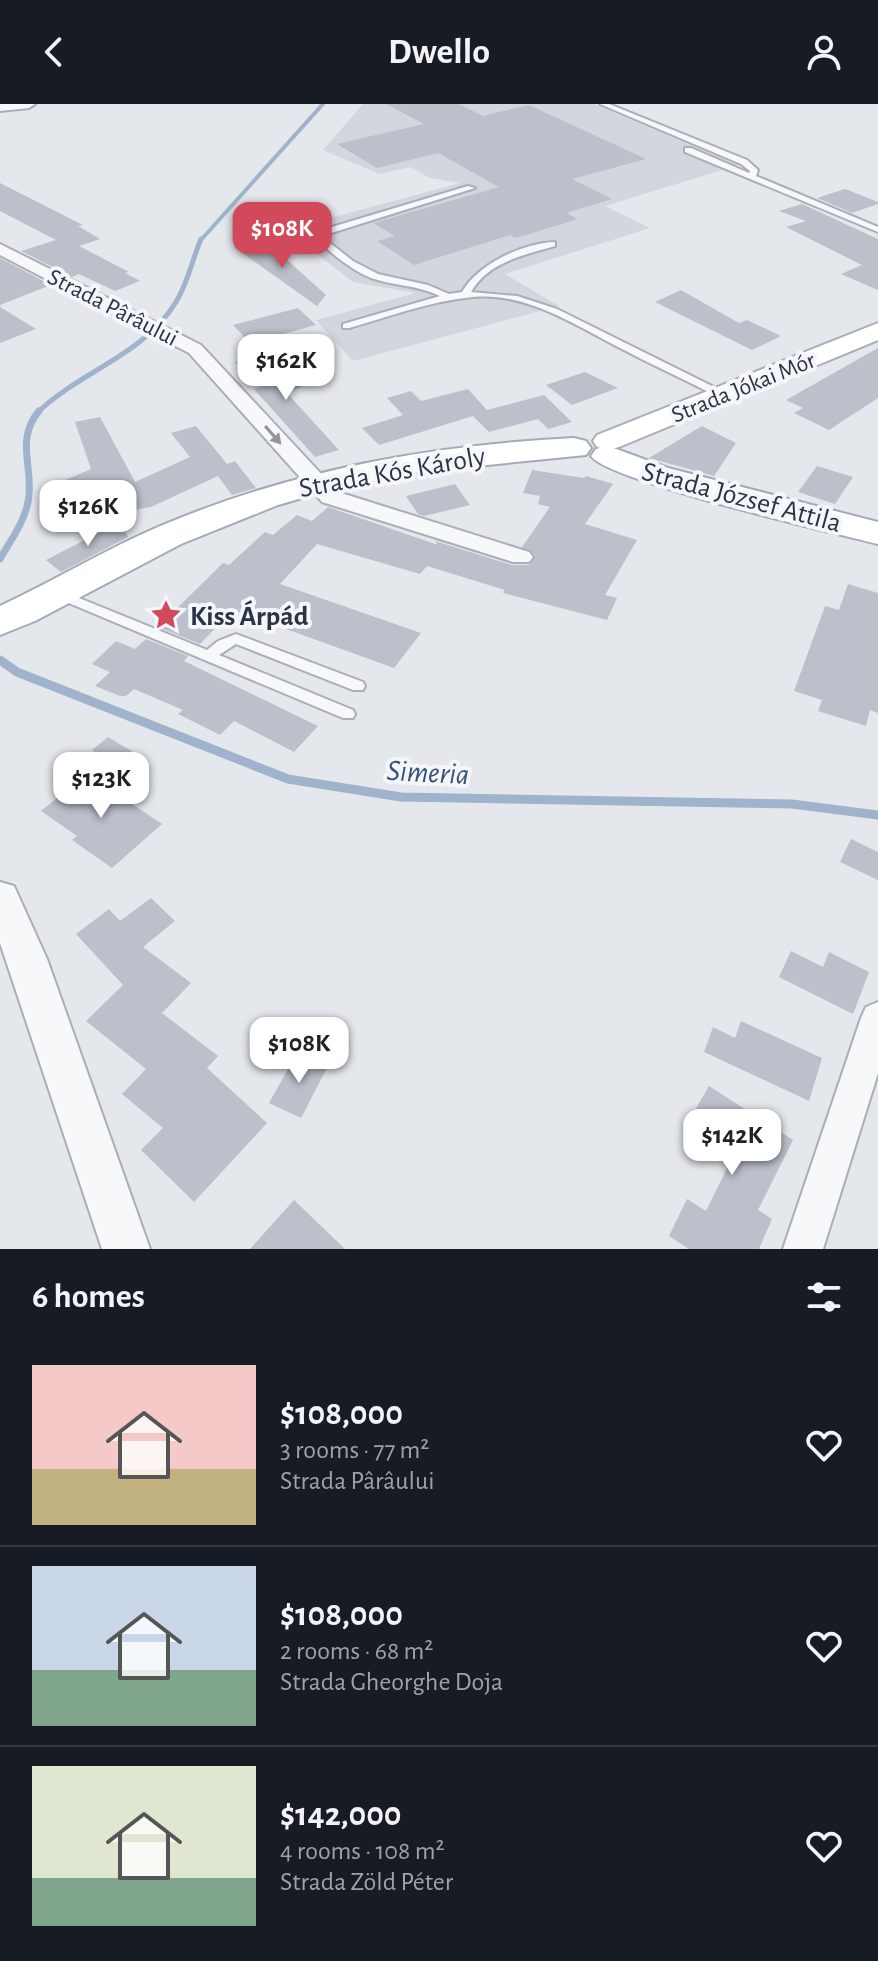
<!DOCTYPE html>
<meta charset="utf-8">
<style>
:root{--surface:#171b24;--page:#242831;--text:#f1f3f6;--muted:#9ea1a6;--line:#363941;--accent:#d1495b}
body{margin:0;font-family:"Alegreya Sans",sans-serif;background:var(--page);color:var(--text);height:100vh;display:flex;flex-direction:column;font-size:30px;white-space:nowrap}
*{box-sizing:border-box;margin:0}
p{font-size:26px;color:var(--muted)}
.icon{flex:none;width:44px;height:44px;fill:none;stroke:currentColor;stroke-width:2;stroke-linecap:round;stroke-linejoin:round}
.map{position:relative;height:1145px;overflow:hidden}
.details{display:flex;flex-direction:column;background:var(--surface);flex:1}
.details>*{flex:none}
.price{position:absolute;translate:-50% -68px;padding:0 18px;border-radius:16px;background:#fff;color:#222;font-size:26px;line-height:52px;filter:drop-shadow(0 2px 4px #0008)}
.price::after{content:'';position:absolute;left:50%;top:48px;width:24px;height:18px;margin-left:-12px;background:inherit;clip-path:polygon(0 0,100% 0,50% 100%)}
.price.selected{background:var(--accent);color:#fff}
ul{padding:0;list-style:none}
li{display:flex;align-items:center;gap:24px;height:200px;padding:0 32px}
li+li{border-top:2px solid var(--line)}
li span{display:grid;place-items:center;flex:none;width:224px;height:160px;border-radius:0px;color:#555}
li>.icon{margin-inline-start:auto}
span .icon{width:96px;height:96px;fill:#fffc;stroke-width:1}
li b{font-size:34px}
h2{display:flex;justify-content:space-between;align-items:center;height:96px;padding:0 32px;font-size:34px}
header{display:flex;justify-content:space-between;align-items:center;height:104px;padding:0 32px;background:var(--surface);font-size:36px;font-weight:700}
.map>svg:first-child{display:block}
</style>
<header><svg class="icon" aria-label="back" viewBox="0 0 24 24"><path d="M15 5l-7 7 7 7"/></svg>Dwello<svg class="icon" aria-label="person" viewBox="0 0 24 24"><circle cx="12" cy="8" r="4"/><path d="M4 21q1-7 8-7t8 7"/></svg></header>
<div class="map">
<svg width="878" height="1145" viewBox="0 0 878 1145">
<rect width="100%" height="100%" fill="#e4e7ec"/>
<polygon fill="#d2d6de" points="363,0 594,0 738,61 605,102 650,124 505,170 559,202 353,257 316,216 416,189 353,178 286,126 460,79 430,74 410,63 379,70 323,46"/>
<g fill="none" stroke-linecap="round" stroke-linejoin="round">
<polyline stroke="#9fb4cc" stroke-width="4" points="200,137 323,0"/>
<path stroke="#9fb4cc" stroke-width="5" d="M37,309C80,267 143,252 176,198C188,179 192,156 201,135"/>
<path stroke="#9fb4cc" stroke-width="7" d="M0,455C10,437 24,419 28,398C35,365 14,337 39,307"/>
<polyline stroke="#9fb4cc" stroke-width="9" points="0,556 17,568 288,675 401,693 792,700 878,711"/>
</g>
<g fill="#bbc0ca">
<polygon points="386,0 459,0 483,12 529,1 646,55 572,75 612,95 566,109 578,115 516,134 510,131 414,161 377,137 395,132 373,119 499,83 438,49 377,64 337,40 424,20"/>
<polygon points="0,79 83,121 78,122 100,135 79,142 129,168 125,169 140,177 115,187 79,170 72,173 21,147 56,136 0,107"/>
<polygon points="845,85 878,98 878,100 852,109 817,94"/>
<polygon points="802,100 878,135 878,186 841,170 862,161 786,123 806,117 779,107"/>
<polygon points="265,136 326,191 317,202 234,143"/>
<polygon points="0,154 51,181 0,201"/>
<polygon points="681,186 739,219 747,216 781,232 752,246 655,198"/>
<polygon points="0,203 36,225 0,239"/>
<polygon points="298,204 316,221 250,239 233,221"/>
<polygon points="878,244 878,294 829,326 794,309 803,304 786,296"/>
<polygon points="265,249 302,283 286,288 339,346 315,353 254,285 260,283 235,258"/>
<polygon points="585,268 618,284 572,301 546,281"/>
<polygon points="468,285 487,306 544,291 572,318 548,325 538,315 489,328 473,312 379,341 362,324 403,311 387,294 411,287 421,297"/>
<polygon points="100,313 135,378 190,353 171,329 196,322 227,360 235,357 256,384 232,391 218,372 151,403 75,416 49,397 73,386 63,377 91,365 75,318"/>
<polygon points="702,322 736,339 714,372 649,354"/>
<polygon points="817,362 853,373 835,400 798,388"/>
<polygon points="532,366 584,374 586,372 613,380 585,420 637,436 605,491 617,494 607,516 503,489 505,486 427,462 420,470 317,440 280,480 421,529 394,564 233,506 200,540 158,523 223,459 229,461 265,428 273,431 297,411 312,417 328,403 438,441 435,437 512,461 529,461 535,451 522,443 550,403 538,400 540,392 523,389"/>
<polygon points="455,380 470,401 424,412 418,410 406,392"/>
<polygon points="120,418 128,433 61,468 46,456"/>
<polygon points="848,480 878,489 878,609 870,606 866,622 818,607 822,596 794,587 825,502 839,506"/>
<polygon points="146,535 188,552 184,557 318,622 294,648 234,617 220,631 178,610 183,606 134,585 126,592 120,592 95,582 110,568 92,560 116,537 135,545"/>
<polygon points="108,633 133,648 116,662 92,646"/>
<polygon points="87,670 162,720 112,764 72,736 77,732 41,707"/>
<polygon points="851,735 878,748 878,776 840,758"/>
<polygon points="151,794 175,817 143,843 191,879 162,909 218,952 207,964 267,1019 194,1098 141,1046 163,1024 122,990 146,965 86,917 123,881 76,830 109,805 120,817"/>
<polygon points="791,847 823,863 829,848 869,868 853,910 779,873"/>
<polygon points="741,917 822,954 809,997 704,948 713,923 735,934"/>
<polygon points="297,949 328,962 301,1014 269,999"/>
<polygon points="709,982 793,1036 758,1106 772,1115 759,1145 689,1145 669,1132 687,1095 706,1107 730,1058 683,1027"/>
<polygon points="294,1096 345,1145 250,1145"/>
</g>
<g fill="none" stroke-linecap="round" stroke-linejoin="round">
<defs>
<g id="service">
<polygon points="600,0 609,0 747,56 758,66 756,72 878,123 878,128 685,48 685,44 691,44 749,69 750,67 741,60"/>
<path d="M468,82L475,84L328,130L325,135L353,157L378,170L428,181L449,190L462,188C478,160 523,139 555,138V142C524,151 488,158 471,188L517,192L557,205L728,290V294H720C688,277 654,262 622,245C576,222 527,188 473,193C431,197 391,212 349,224H343V220L440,192C418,181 394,182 371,174C351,166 334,151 318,137L317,135L322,126Z"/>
<polygon points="57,485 207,546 218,537 236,530 363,578 365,582 363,586 353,586 236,540 219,551 353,606 355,610 353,614 343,614 52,492 51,489 52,486"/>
</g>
<g id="minor">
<polygon points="0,0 35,0 29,4 0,7"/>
<polygon points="0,140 201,241 338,388 529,448 533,453 529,458 513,458 322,398 189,249 0,151"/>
<polygon points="878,898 878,969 823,1145 783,1145 861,914 866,903"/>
</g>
<polygon id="tertiary" points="0,778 14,782 47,855 150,1145 102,1145 0,839"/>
<polygon id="secondary" points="878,219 878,236 619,343 608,346 597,343 593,337 597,331"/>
<g id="primary">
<path d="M574,334L586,337L591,344L586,351L417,368L326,387L278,401L181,440L35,517L0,531V502C54,477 104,446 158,423C292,366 430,341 574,334Z"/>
<path d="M608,342L668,364L878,418V440C835,429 608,377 591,352L596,345Z"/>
</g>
</defs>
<use href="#service" stroke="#a9aeb7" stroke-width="4"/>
<use href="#minor" stroke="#a9aeb7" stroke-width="4"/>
<use href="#tertiary" stroke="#a9aeb7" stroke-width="4"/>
<use href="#secondary" stroke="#a9aeb7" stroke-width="4"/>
<use href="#primary" stroke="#a3abb8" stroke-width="4"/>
<use href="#service" fill="#f7f8fa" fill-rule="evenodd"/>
<use href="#minor" fill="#f7f8fa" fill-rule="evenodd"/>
<use href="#tertiary" fill="#f7f8fa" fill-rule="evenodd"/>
<use href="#secondary" fill="#fff" fill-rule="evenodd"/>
<use href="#primary" fill="#fff" fill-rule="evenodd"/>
</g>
<defs><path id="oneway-solid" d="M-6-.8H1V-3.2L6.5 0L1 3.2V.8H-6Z" transform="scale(2)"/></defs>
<use fill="#9196a0" href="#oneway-solid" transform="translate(273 331) rotate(49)"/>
<defs>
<symbol id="sight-bare" viewBox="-9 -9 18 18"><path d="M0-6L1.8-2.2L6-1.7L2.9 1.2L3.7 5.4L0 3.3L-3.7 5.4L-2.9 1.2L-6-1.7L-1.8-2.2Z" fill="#d1495b" stroke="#f4f6f9" stroke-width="2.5" paint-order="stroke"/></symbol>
</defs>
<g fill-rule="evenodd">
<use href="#sight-bare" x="144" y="489" width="44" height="44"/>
</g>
<g text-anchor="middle" stroke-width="8" stroke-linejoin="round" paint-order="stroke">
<g font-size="24" fill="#2b3445" stroke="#f4f6f9">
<text transform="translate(113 203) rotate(27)" y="8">Strada Pârâului</text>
<text transform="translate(743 283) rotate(-22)" y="8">Strada Jókai Mór</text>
</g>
<g font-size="28" fill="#2b3445" stroke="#f4f6f9">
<text transform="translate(392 367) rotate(-10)" y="10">Strada Kós Károly</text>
<text transform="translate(742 392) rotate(15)" y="10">Strada József Attila</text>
</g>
<g font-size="28" font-weight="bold" fill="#2b3445" stroke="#f4f6f9" text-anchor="start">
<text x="190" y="521">Kiss Árpád</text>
</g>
<g font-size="30" font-style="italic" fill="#34527a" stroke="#f4f6f9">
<text transform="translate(428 668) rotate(3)" y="10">Simeria</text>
</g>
</g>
</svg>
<b class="price selected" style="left:282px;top:166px">$108K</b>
<b class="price" style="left:286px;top:298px">$162K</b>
<b class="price" style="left:88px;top:444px">$126K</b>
<b class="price" style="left:101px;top:716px">$123K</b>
<b class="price" style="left:299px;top:981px">$108K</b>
<b class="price" style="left:732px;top:1073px">$142K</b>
</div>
<section class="details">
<h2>6 homes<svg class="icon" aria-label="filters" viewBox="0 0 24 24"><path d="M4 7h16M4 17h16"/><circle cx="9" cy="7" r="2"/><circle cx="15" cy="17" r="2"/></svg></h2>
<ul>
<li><span style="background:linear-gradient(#f6c9c9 65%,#c2b280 0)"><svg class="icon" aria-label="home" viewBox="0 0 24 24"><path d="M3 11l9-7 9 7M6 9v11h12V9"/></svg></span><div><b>$108,000</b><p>3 rooms · 77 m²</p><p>Strada Pârâului</p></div><svg class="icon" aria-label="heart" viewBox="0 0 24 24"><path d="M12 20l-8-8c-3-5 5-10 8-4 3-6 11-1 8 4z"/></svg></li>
<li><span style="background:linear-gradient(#c9d6e8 65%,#7fa58c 0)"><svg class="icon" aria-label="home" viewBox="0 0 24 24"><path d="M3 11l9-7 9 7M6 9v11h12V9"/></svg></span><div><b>$108,000</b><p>2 rooms · 68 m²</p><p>Strada Gheorghe Doja</p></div><svg class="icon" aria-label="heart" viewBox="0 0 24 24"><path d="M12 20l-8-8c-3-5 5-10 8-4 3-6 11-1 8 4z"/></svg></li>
<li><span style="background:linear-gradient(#dfe7d0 70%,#7fa58c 0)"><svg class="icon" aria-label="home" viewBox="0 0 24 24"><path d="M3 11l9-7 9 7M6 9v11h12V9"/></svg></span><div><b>$142,000</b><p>4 rooms · 108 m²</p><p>Strada Zöld Péter</p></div><svg class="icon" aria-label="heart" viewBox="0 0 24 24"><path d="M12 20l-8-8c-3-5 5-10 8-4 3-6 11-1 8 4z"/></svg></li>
</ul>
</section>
